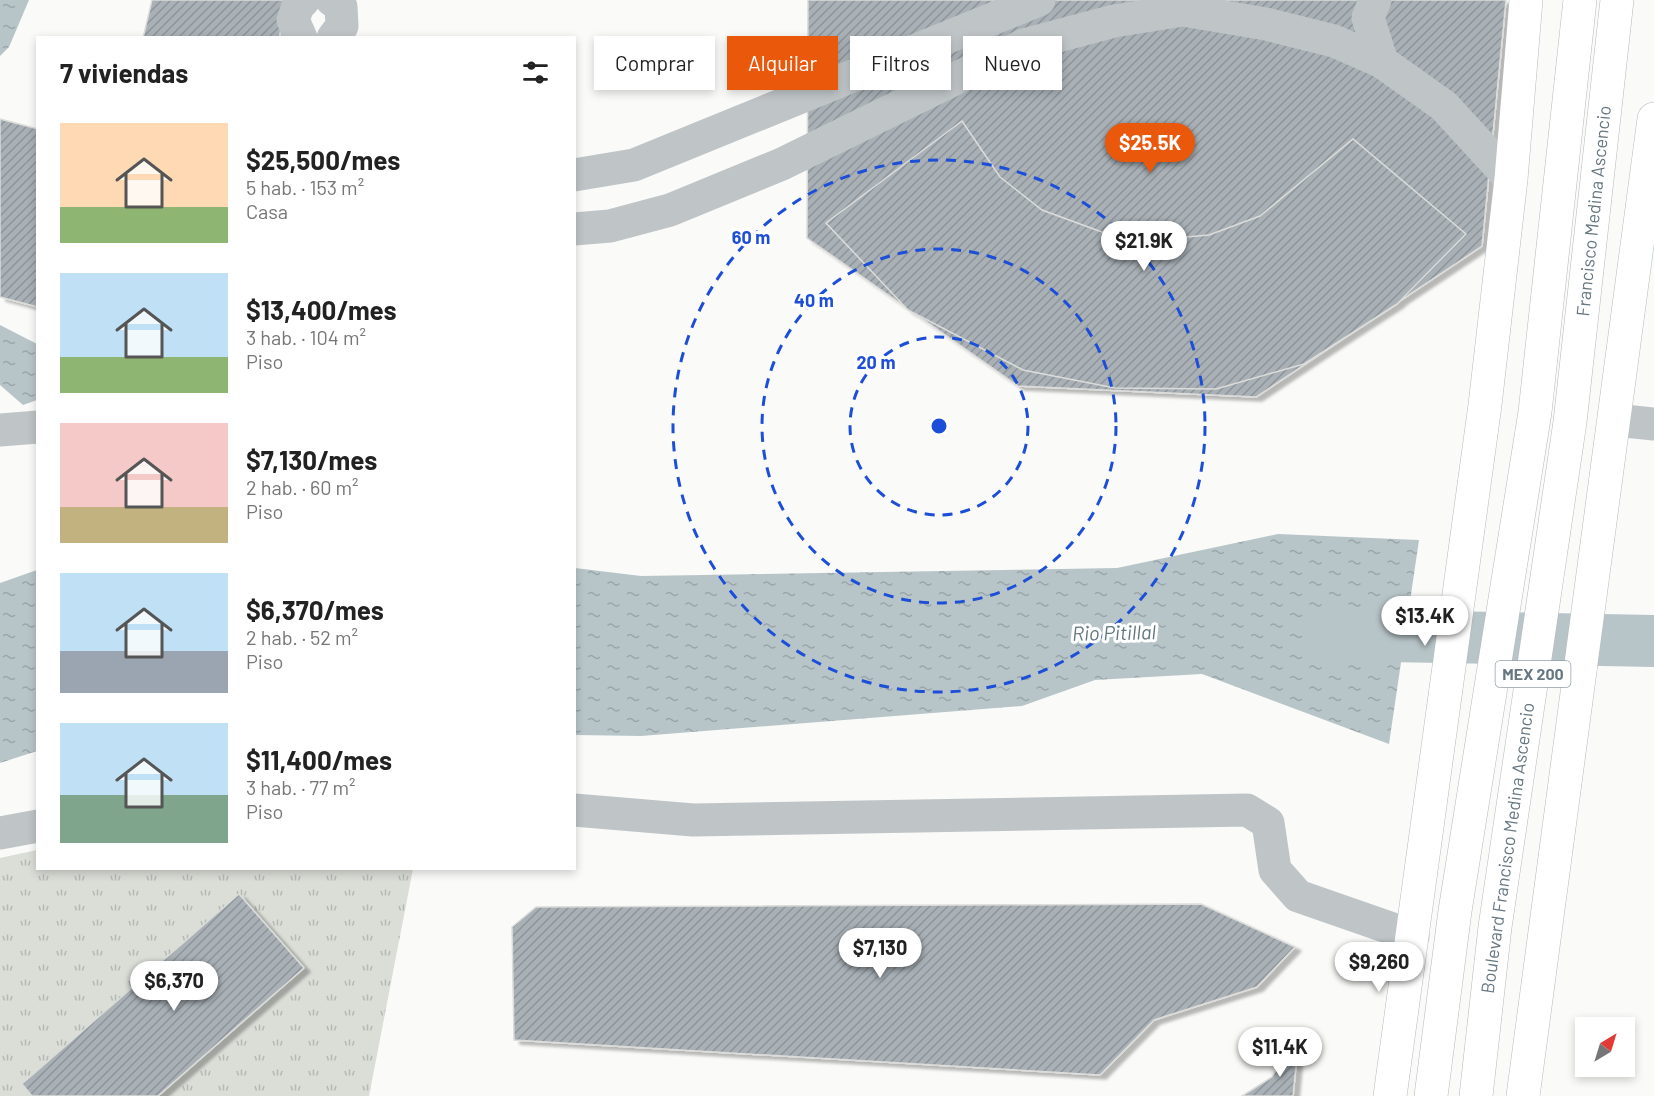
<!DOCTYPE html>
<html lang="es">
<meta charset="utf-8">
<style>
:root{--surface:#fff;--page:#f6f6f6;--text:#222;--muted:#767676;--accent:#ea580c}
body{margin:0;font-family:Barlow,sans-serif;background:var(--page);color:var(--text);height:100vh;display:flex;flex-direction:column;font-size:22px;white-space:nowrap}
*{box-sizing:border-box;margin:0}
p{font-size:20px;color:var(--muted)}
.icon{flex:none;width:33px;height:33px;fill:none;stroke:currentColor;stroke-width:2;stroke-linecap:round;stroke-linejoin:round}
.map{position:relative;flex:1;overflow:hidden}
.details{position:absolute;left:36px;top:36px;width:540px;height:834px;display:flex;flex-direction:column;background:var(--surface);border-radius:0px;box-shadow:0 3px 9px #0003}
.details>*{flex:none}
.banner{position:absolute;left:594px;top:36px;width:570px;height:54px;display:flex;gap:12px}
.needle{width:39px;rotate:38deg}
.tools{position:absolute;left:1575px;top:1017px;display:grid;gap:12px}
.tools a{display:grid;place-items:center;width:60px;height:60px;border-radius:0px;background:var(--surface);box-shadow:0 3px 9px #0003;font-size:30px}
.price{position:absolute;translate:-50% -51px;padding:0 14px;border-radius:21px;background:#fff;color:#222;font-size:20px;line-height:39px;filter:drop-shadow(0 2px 3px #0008)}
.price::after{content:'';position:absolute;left:50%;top:36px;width:18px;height:14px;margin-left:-9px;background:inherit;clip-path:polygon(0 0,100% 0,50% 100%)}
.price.on{background:var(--accent);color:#fff}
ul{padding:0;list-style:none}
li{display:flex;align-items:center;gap:18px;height:150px;padding:0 24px}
li span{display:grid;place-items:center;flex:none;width:168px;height:120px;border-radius:0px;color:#555}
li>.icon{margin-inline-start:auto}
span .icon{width:72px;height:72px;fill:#fffc;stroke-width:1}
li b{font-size:26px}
h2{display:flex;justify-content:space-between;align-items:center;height:72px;padding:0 24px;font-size:26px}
.pill{padding:0 21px;border-radius:0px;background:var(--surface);box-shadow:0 3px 9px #0003;font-size:21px;line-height:54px}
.pill.on{background:var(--accent);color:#fff}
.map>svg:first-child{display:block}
</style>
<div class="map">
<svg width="1654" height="1096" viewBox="0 0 1654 1096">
<defs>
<pattern id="grass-tufts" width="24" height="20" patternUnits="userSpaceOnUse" patternTransform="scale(1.5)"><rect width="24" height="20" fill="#daded7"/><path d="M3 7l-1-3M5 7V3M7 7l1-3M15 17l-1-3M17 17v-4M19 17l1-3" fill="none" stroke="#b5b9b4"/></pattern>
<pattern id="water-ripples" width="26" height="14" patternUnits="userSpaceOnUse" patternTransform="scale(1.5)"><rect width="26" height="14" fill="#b8c5c8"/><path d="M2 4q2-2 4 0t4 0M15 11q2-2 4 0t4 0" fill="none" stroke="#99a5a8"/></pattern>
<pattern id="building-hatch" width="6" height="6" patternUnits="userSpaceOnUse" patternTransform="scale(1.5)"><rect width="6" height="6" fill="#a9b1b7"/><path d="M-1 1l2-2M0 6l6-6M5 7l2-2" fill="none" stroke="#8d959a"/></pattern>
<filter id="shadow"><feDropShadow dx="6" dy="4" stdDeviation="1.5" flood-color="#0004"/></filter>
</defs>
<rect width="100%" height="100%" fill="#fafaf8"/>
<polygon fill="url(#grass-tufts)" points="37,850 38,868 413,869 369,1096 0,1096 0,858"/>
<g fill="url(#water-ripples)">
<polygon points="0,0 29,0 9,47 0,56"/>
<polygon points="0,325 37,344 37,400 23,405 0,385"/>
<polygon points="1278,534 1419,540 1389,744 1202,674 1095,680 1022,706 641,736 575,735 575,568 641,576 1117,568"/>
<polygon points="37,570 37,751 0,763 0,583"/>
</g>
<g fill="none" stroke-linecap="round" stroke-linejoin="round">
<polyline stroke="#b8c5c8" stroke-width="52" points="1332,635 1654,641"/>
</g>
<g fill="url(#building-hatch)" stroke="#dcdcda" stroke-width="1.5" filter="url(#shadow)">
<polygon points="152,0 288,0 279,38 143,38"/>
<polygon points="808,0 1506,0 1482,246 1256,397 1018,386 807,238"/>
<polygon points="0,119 38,129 38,307 0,297"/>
<polygon points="962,121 1000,177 1042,210 1129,242 1209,235 1260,216 1353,139 1466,234 1397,304 1304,364 1216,389 1115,388 1023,370 908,310 826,223"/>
<polygon points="239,894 304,968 158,1096 32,1096 22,1084"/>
<polygon points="1201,904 1295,947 1257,987 1154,1020 1100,1075 514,1040 512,927 536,907"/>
<polygon points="1299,1035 1293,1096 1242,1096 1272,1077"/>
</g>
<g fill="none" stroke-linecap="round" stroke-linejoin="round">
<defs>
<g id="major">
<polyline points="1390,1096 1485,405 1511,179 1526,0"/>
<polyline points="1523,1096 1654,119"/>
</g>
<g id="highway">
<polyline points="1431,1096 1455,911 1535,412 1580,0"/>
<polyline points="1476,1096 1495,927 1570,422 1617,0"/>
</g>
</defs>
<use href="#major" stroke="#b5babe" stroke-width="34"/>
<use href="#highway" stroke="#b5b9bc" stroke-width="34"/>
<g stroke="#bfc4c7" stroke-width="33">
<polyline points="332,0 341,7 342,26 333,38"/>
<polyline points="1375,0 1368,18 1382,62"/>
<polyline points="301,38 293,20 298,6 304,0"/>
<polyline points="574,175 634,165 1039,0"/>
<polyline points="574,229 610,226 670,210 782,164 1024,45 1114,21 1183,10 1266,24 1334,41 1382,62 1444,106 1511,179"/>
<polyline points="1615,420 1654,424"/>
<polyline points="0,430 38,427"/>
<polyline points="574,810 693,820 1247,810 1268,823 1275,870 1298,896 1413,936"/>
<polyline points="0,833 38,826"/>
</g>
<use href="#major" stroke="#fff" stroke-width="33"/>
<use href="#highway" stroke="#fff" stroke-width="33"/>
</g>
<g fill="none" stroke="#1d4ed8" stroke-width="3" stroke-dasharray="10 8">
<circle cx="939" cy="426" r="89"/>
<circle cx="939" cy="426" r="177"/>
<circle cx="939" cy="426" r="266"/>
</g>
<g text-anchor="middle" stroke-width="6" stroke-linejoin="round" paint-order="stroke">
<rect fill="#fff" stroke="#94a0a7" stroke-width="1.5" x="1495.5" y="661" width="75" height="26" rx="4.5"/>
<g font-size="16" font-weight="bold" fill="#667781">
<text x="1533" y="680">MEX 200</text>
</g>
<g font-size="18" fill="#667781" stroke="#fff">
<text transform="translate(1594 211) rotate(-84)" y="6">Francisco Medina Ascencio</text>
<text transform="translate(1508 848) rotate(-82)" y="6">Boulevard Francisco Medina Ascencio</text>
</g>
<g font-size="20" font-style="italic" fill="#61767b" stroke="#fff">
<text transform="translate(1114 633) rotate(-1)" y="7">Rio Pitillal</text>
</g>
</g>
<circle cx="939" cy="426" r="9" fill="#1d4ed8" stroke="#fff" stroke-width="3"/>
<g font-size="18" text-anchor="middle" font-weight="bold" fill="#1d4ed8" stroke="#fff" stroke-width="6" stroke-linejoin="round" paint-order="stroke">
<text x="751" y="244">60 m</text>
<text x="814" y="307">40 m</text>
<text x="876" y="369">20 m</text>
</g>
</svg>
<div class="tools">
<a><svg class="needle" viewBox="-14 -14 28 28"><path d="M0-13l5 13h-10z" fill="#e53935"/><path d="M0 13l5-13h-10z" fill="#767676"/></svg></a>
</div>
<b class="price on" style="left:1150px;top:174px">$25.5K</b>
<b class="price" style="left:1144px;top:272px">$21.9K</b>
<b class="price" style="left:1425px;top:647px">$13.4K</b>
<b class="price" style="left:880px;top:979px">$7,130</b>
<b class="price" style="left:1379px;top:993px">$9,260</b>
<b class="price" style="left:174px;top:1012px">$6,370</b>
<b class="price" style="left:1280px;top:1078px">$11.4K</b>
<div class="banner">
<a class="pill">Comprar</a>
<a class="pill on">Alquilar</a>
<a class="pill">Filtros</a>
<a class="pill">Nuevo</a>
</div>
<section class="details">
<h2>7 viviendas<svg class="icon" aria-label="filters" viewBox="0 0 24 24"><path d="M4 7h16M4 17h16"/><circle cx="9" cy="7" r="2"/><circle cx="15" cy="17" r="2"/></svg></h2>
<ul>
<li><span style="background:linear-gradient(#ffd9b3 70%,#8fb573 0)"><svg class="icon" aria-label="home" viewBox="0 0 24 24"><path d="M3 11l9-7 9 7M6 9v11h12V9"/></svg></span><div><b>$25,500/mes</b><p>5 hab. · 153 m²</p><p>Casa</p></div></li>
<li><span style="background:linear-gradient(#bfe0f5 70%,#8fb573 0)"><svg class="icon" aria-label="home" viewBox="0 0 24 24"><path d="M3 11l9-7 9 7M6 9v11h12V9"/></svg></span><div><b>$13,400/mes</b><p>3 hab. · 104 m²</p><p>Piso</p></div></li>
<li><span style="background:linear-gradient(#f6c9c9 70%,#c2b280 0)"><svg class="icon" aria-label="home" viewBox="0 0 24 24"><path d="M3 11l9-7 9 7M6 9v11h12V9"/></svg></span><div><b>$7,130/mes</b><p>2 hab. · 60 m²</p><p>Piso</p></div></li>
<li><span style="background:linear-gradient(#bfe0f5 65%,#9aa5b1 0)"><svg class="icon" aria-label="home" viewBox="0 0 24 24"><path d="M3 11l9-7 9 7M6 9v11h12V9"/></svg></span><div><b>$6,370/mes</b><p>2 hab. · 52 m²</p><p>Piso</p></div></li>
<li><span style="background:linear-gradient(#bfe0f5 60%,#7fa58c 0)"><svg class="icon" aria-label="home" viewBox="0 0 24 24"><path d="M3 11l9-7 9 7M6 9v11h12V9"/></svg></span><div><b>$11,400/mes</b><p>3 hab. · 77 m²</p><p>Piso</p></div></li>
</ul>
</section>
</div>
